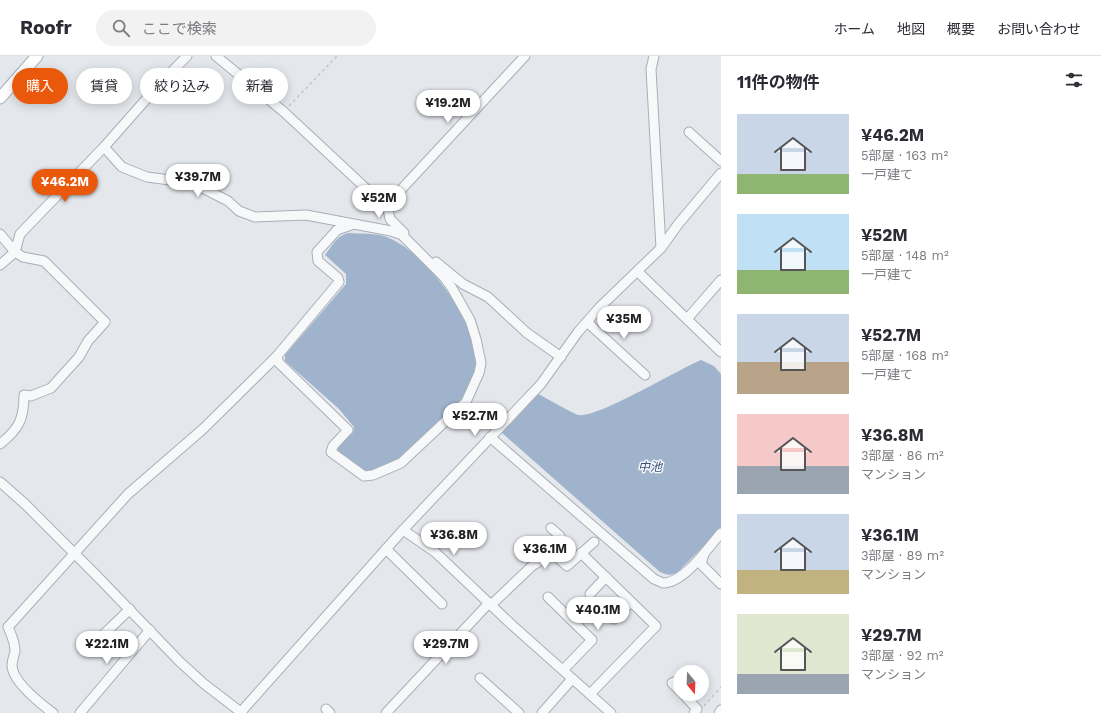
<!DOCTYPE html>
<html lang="ja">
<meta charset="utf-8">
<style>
:root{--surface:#fff;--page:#f2f2f3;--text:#2b2b33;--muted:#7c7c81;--line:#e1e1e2;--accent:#ea580c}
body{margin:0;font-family:"Work Sans","Noto Sans JP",sans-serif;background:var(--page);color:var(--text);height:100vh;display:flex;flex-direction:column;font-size:15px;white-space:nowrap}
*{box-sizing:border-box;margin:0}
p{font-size:13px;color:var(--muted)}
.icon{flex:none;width:22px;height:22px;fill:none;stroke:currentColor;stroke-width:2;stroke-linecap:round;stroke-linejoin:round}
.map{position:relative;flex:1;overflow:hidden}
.panel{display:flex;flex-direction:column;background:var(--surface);width:380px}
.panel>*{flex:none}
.guide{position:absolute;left:12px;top:12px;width:380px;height:36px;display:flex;gap:8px}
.needle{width:26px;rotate:161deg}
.tools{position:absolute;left:673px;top:609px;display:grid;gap:8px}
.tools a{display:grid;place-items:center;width:36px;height:36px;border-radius:50%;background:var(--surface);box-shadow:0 2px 10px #0003;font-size:20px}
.price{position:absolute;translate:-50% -34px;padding:0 9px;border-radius:14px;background:#fff;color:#222;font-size:13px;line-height:26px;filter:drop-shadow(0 1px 2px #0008)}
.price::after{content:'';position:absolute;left:50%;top:24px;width:12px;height:9px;margin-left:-6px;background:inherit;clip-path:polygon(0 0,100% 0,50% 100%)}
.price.selected{background:var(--accent);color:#fff}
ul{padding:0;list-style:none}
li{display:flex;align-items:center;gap:12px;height:100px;padding:0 16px}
li span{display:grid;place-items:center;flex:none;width:112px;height:80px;border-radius:0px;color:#555}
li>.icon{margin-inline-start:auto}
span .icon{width:48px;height:48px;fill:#fffc;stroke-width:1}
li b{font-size:17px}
h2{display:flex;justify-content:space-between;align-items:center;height:48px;padding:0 16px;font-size:17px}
.pill{padding:0 14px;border-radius:18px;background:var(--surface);box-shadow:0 2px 10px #0003;font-size:14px;line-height:36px}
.pill.selected{background:var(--accent);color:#fff}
header{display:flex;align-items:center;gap:24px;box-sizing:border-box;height:56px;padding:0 20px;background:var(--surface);border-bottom:1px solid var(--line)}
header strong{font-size:19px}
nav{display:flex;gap:22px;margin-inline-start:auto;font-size:14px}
.search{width:280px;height:36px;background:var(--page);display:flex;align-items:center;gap:10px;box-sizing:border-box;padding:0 14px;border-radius:22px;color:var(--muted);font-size:15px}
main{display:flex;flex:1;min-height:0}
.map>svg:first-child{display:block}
</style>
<header>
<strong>Roofr</strong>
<div class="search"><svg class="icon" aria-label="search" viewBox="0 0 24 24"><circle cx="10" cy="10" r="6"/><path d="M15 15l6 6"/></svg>ここで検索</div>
<nav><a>ホーム</a><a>地図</a><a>概要</a><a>お問い合わせ</a></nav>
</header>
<main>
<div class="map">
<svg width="721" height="657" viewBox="0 0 721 657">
<rect width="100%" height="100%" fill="#e4e7ec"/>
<g fill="#9fb4cc">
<path d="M348,177C359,178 373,177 384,180C424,193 477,265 476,308C476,322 468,335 460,347L393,409L363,417L338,396V388L353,377L354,371L339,353L285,305V299L346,228V218L325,199C332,190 336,180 348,177Z"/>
<path d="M701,304L714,310L721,318V472L678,516C671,520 667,519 660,516L502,377L538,338C545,341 573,358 579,359C598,362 677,314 701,304Z"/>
</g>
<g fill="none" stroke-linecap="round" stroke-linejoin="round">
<defs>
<g id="minor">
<polyline points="216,0 284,56 388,153 390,163 404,177"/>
<polyline points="654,0 651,13 661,192"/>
<polyline points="689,76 721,105"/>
<polyline points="104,91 122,111 147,121 193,127 228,145 239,155 255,161 306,159 391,175 402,179 444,221 452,232 470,264 476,283 481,307 479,317 466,346 401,407 373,419 364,420 331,396 333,390 348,374 279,307 277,300"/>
<polyline points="385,151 525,0"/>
<path d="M0,178L15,196L23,201L44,205L105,266L88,285L79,301L51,332L31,340L24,339C24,363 19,373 0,388"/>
<polyline points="436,206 463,228 488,241 527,277 561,301"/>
<polyline points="0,209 15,196 20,178 104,91 157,31 187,0"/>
<polyline points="638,216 721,296"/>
<polyline points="687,263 721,224"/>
<polyline points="587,266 645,319"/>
<path d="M490,381L654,523L663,527C684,527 707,493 721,477"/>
<polyline points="0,426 25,448 97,520 179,605 203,627 242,657"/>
<polyline points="403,474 435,496 512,569 611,657"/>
<polyline points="386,493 442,548"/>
<polyline points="549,494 567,510 594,486"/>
<polyline points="581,497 656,570 590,638"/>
<polyline points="704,498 701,508 721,528"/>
<polyline points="590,538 606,521"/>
<polyline points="548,541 592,584 563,614"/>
<polyline points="491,549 532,510 537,507 560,480 551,472"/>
<polyline points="614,563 631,546"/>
<polyline points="104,578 130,553"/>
<polyline points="480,622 519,657"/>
<polyline points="674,626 672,627 680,635"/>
<polyline points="683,638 697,653 694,657"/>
<polyline points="326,653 330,657"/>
<path d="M53,657C41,648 13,626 12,610C12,605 14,600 15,595C15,586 11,578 8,571L128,438L203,373L277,300L339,226L338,222L318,205L317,196L337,174L351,169"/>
<polyline points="80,657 150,574"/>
<polyline points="240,657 403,474 541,328 578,276 599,252 661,192 679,167 721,117"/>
<polyline points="386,657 489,547"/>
<polyline points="542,657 572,623"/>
<polyline points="719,657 721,654"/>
</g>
<polyline id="major" points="0,42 37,0"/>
</defs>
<use href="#minor" stroke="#a9aeb7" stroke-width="11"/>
<use href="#major" stroke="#a3abb8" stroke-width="13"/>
<g stroke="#c2c5cb" stroke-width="1.5" stroke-dasharray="3 3" stroke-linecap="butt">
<polyline points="289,50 337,0"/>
<polyline points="704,650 721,631"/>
</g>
<use href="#minor" stroke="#f7f8fa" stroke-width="9"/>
<use href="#major" stroke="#fff" stroke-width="11"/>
</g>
<g text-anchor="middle" stroke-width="3" stroke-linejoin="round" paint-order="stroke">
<g font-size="12" font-style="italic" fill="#34527a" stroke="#f4f6f9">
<text x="650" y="415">中池</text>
</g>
</g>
</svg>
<div class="tools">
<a><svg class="needle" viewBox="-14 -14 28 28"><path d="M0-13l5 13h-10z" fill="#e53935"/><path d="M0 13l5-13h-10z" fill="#7c7c81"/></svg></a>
</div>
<b class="price" style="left:448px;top:68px">¥19.2M</b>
<b class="price" style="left:198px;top:142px">¥39.7M</b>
<b class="price selected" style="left:65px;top:147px">¥46.2M</b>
<b class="price" style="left:379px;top:163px">¥52M</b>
<b class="price" style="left:624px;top:284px">¥35M</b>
<b class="price" style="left:475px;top:381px">¥52.7M</b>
<b class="price" style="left:454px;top:500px">¥36.8M</b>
<b class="price" style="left:545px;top:514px">¥36.1M</b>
<b class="price" style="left:598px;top:575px">¥40.1M</b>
<b class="price" style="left:107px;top:609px">¥22.1M</b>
<b class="price" style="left:446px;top:609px">¥29.7M</b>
<div class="guide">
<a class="pill selected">購入</a>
<a class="pill">賃貸</a>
<a class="pill">絞り込み</a>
<a class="pill">新着</a>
</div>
</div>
<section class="panel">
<h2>11件の物件<svg class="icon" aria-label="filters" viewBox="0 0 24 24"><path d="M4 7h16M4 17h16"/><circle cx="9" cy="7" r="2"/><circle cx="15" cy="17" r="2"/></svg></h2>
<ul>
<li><span style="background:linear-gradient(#c9d6e8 75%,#8fb573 0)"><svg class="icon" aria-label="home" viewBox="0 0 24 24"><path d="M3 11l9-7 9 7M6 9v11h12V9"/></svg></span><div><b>¥46.2M</b><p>5部屋 · 163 m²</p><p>一戸建て</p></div></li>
<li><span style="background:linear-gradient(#bfe0f5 70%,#8fb573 0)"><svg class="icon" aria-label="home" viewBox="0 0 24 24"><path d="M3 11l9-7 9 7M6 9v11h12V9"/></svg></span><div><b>¥52M</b><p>5部屋 · 148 m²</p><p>一戸建て</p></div></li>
<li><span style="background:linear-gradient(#c9d6e8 60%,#b9a48a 0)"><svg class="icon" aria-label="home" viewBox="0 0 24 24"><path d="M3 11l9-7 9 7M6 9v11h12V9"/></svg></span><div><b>¥52.7M</b><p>5部屋 · 168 m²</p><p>一戸建て</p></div></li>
<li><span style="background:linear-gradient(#f6c9c9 65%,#9aa5b1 0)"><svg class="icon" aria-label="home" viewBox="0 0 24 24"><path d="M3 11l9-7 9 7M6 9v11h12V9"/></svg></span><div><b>¥36.8M</b><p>3部屋 · 86 m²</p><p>マンション</p></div></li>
<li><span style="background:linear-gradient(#c9d6e8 70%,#c2b280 0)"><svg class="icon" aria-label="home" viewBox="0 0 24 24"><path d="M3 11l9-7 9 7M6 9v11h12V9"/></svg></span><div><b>¥36.1M</b><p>3部屋 · 89 m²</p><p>マンション</p></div></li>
<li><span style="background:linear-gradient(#dfe7d0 75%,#9aa5b1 0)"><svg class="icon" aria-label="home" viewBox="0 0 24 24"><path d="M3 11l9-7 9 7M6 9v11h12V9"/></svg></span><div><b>¥29.7M</b><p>3部屋 · 92 m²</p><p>マンション</p></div></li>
</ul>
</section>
</main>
